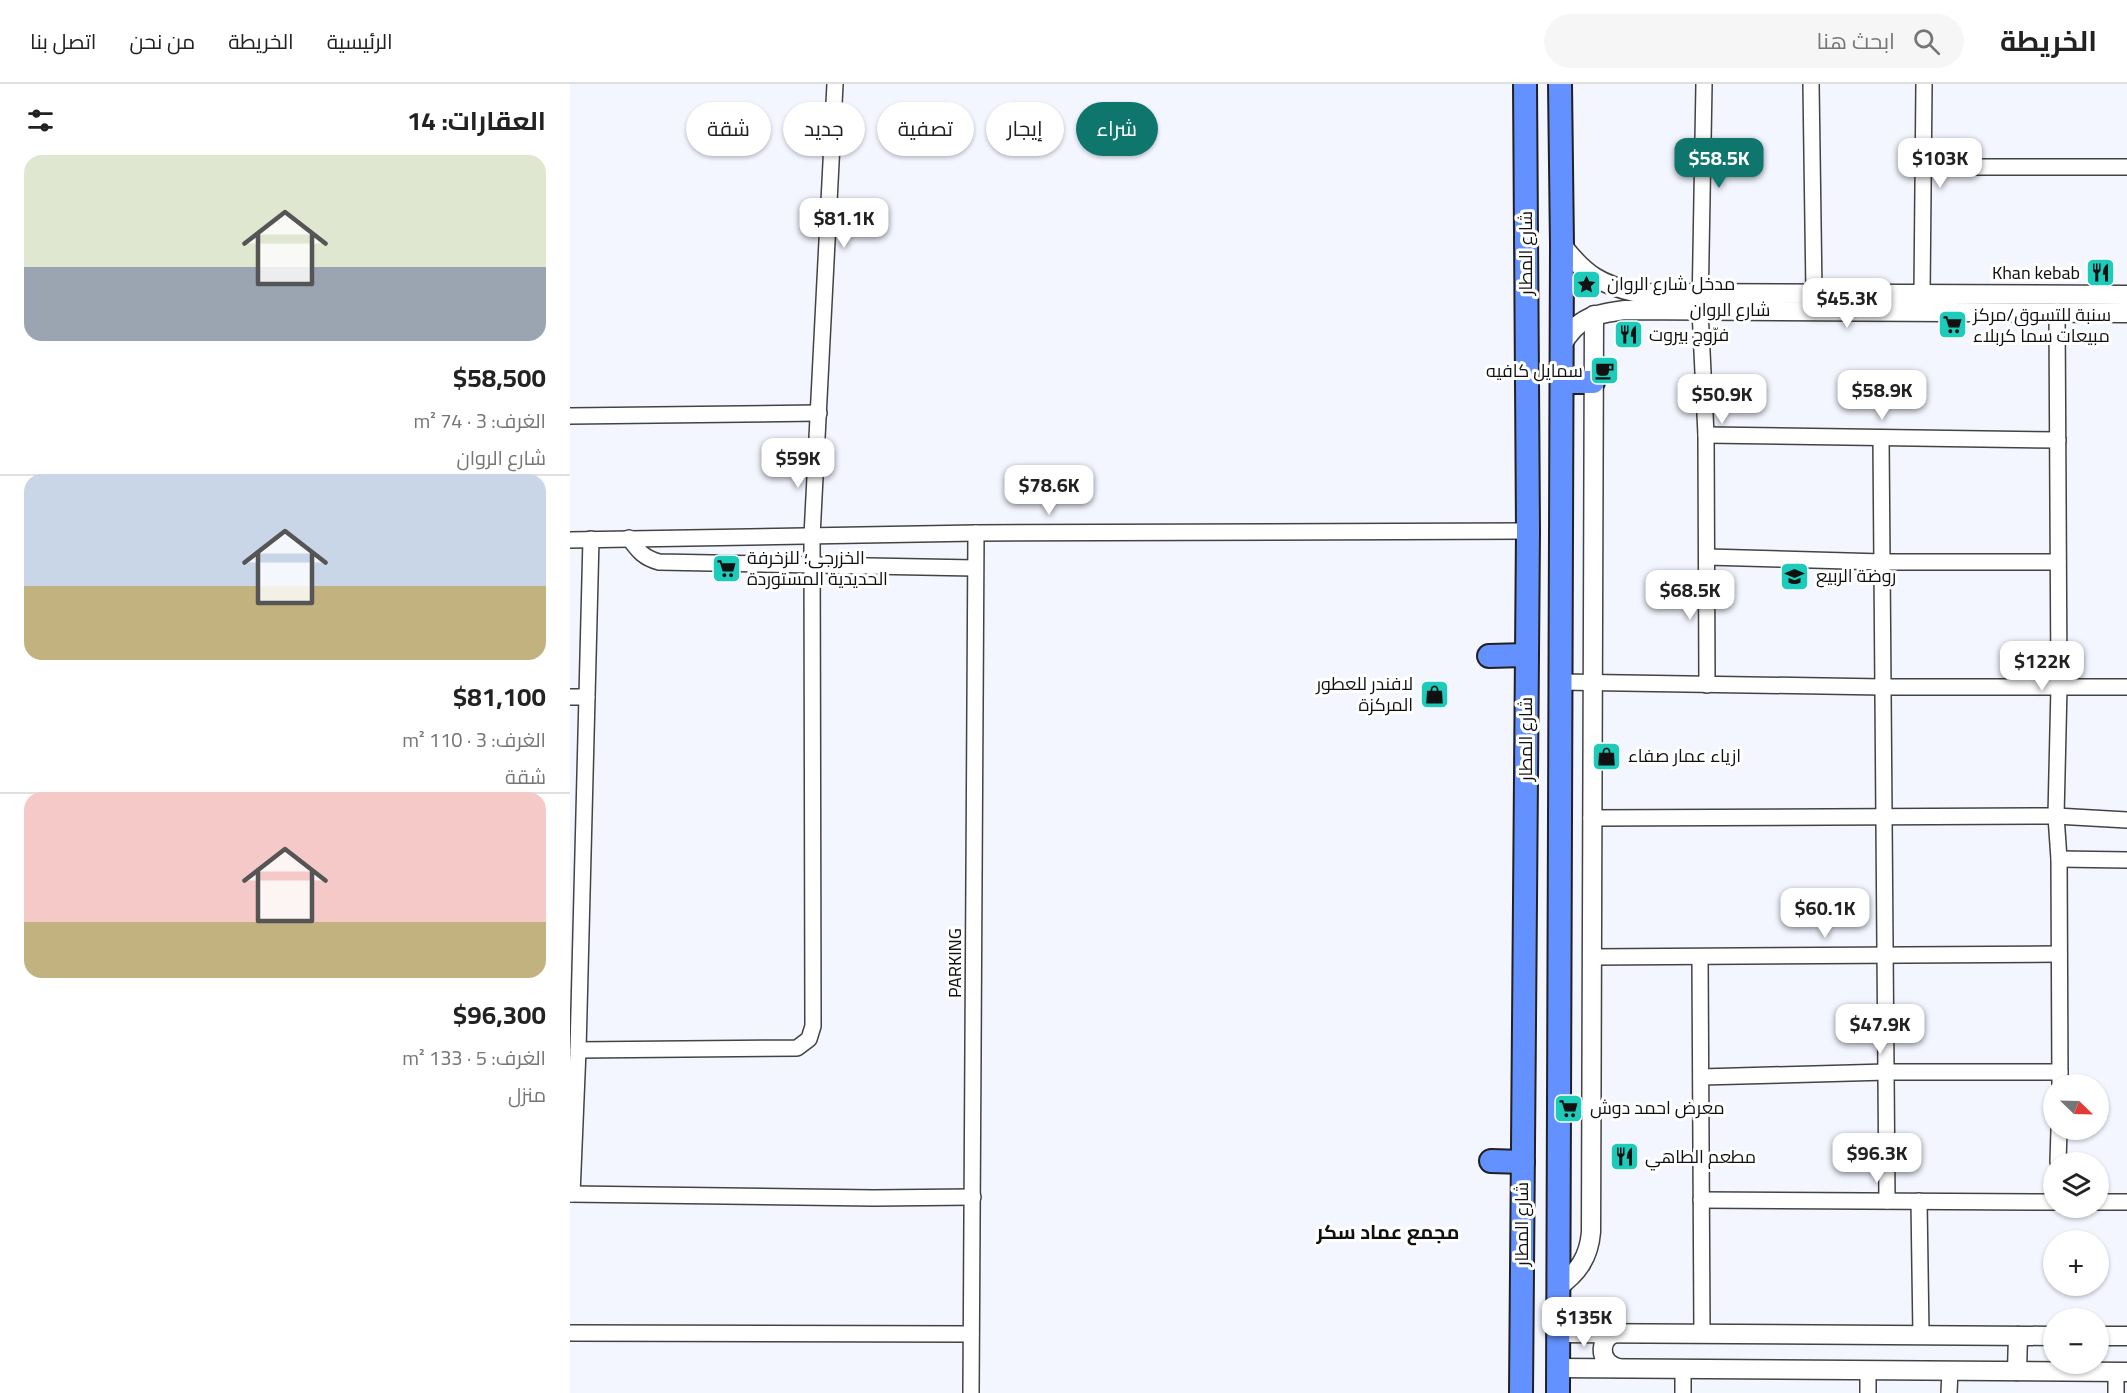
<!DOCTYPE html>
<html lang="ar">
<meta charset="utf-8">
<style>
:root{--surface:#fff;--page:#f6f6f6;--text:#222;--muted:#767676;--line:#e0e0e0;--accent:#0f766e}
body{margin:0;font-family:Georgia,Cairo,serif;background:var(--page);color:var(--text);direction:rtl;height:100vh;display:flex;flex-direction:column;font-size:22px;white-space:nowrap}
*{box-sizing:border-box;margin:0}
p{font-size:20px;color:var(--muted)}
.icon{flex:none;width:33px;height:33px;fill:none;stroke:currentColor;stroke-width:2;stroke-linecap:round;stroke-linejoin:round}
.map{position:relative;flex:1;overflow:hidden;direction:ltr}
.details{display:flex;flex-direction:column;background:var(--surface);width:570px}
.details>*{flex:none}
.banner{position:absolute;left:18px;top:18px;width:570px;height:54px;direction:rtl;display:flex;gap:12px}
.needle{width:39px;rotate:113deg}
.buttons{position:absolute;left:1473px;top:990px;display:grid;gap:12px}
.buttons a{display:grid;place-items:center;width:66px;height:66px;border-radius:50%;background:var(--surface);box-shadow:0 2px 4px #0004;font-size:30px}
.price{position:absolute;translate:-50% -51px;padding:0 14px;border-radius:12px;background:#fff;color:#222;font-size:20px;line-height:39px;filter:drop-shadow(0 2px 3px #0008)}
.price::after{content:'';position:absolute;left:50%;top:36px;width:18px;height:14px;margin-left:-9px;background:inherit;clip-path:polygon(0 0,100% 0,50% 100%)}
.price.selected{background:var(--accent);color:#fff}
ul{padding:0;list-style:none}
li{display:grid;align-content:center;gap:12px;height:318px;padding:0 24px}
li+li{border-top:2px solid var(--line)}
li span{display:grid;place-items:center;height:186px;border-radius:18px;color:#555}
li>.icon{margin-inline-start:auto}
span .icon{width:108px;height:108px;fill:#fffc;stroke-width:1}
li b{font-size:26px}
h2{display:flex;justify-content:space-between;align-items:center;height:72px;padding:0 24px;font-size:26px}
.chip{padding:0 21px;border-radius:27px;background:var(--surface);box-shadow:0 2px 4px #0004;font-size:21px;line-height:54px}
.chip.selected{background:var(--accent);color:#fff}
header{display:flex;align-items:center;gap:36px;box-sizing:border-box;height:84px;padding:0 30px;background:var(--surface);border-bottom:2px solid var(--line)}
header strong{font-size:28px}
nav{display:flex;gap:33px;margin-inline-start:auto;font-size:21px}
.search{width:420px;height:54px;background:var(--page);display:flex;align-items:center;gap:15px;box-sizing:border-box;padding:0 21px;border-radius:33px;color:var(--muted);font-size:22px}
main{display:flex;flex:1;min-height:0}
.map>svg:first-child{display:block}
</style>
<header>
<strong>الخريطة</strong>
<div class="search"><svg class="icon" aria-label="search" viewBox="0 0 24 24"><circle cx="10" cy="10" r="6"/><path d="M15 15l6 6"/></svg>ابحث هنا</div>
<nav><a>الرئيسية</a><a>الخريطة</a><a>من نحن</a><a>اتصل بنا</a></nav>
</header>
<main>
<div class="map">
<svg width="1557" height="1309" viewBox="0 0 1557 1309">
<rect width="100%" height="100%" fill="#f3f6ff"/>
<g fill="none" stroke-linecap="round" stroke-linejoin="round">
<defs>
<g id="minor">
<polyline points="1134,0 1130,226 1136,351 1137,601"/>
<polyline points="1241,0 1244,209"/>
<polyline points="1354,83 1557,83"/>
<polyline points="1352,210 1354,0"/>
<polyline points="1487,227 1489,603 1486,732 1489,775 1490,1000"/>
<polyline points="0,332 249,329"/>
<polyline points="1136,351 1488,356"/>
<polyline points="1311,354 1317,1117"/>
<path d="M59,454C68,467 74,474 89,478L405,484"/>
<polyline points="0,456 406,449 958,447"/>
<polyline points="1137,473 1312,478 1488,478"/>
<polyline points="991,598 1313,603 1557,603"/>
<polyline points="0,613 17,613"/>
<polyline points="1021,734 1486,732 1557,736"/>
<polyline points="1489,775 1557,776"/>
<polyline points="1022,873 1489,870"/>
<polyline points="1130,873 1132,1250"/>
<polyline points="8,966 227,964 239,955 243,942 242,452 265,0"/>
<polyline points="1131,993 1317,988 1490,988"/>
<polyline points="1488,1078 1489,1046"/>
<polyline points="0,1110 304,1114 403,1113"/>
<polyline points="2,1110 8,966 21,455"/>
<polyline points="1131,1116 1484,1118"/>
<polyline points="1349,1117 1351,1251"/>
<polyline points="1528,1118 1557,1118"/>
<polyline points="0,1249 401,1250"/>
<polyline points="1298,1286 1298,1309"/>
<polyline points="401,1309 406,449"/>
<polyline points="1113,1309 1113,1285"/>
<polyline points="1379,1309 1380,1287"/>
<polyline points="1546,1309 1546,1288"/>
</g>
<g id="tertiary">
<path d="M992,161C1015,191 1031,201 1068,209L1557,211"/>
<path d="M992,261C1008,233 1024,230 1055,226L1557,229"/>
<path d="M988,1203C1008,1189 1019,1173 1021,1148L1024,231"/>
<polyline points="988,1249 1484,1252"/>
<polyline points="1528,1252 1557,1252"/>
<polyline points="988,1284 1557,1288"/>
<path d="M1048,1284C1027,1278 1028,1252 1049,1248"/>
<polyline points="1447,1287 1448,1252"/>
</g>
<g id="primary">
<polyline points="992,298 1023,298"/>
<polyline points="919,572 957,571"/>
<polyline points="921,1077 953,1078"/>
<polyline points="951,1309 958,447 955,0"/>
<polyline points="988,1309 992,161 990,0"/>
</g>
</defs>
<use href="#minor" stroke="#434343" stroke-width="18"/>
<use href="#tertiary" stroke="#434343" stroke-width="21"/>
<use href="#primary" stroke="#212121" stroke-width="26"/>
<use href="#minor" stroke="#fff" stroke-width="15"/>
<use href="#tertiary" stroke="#fff" stroke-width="18"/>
<use href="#primary" stroke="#6391ff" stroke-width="22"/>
</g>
<defs>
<symbol id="restaurant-square" viewBox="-11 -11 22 22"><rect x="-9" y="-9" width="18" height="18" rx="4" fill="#1dcbba" stroke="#fff"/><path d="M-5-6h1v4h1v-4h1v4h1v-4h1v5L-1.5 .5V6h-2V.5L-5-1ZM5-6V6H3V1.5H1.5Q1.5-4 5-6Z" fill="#111"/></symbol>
<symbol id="sight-square" viewBox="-11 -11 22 22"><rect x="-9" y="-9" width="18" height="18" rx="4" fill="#1dcbba" stroke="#fff"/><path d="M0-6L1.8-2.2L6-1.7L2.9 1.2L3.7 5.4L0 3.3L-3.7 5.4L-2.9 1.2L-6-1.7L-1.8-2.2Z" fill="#111"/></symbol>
<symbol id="supermarket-square" viewBox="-11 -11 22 22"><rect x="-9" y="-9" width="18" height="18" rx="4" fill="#1dcbba" stroke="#fff"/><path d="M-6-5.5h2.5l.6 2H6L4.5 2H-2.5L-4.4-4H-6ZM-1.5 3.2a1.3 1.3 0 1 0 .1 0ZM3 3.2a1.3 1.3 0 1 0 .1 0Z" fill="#111"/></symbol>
<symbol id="cafe-square" viewBox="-11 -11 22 22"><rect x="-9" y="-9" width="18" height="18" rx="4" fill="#1dcbba" stroke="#fff"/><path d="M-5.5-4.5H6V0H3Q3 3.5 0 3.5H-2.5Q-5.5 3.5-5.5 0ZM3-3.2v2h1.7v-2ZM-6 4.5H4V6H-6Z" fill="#111"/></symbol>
<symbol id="school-square" viewBox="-11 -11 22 22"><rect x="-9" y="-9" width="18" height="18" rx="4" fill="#1dcbba" stroke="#fff"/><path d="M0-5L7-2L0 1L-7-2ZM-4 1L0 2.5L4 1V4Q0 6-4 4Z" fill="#111"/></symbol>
<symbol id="shop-square" viewBox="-11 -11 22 22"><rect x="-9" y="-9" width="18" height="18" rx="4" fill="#1dcbba" stroke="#fff"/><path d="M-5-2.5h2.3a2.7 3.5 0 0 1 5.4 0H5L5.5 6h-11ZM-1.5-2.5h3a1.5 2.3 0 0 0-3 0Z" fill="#111"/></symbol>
</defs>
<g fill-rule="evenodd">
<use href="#restaurant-square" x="1514" y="172" width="33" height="33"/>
<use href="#sight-square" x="1000" y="184" width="33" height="33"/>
<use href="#supermarket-square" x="1366" y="224" width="33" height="33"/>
<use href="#restaurant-square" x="1042" y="234" width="33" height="33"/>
<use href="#cafe-square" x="1018" y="270" width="33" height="33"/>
<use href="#supermarket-square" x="140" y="468" width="33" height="33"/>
<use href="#school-square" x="1208" y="476" width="33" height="33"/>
<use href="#shop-square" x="848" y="594" width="33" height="33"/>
<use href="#shop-square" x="1020" y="656" width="33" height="33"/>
<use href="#supermarket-square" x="982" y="1008" width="33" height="33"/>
<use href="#restaurant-square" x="1038" y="1056" width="33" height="33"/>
</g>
<g text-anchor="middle" stroke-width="6" stroke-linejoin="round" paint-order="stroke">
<g font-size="18" fill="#101010" stroke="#fff">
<text transform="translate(956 169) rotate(-90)" y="6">شارع المطار</text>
<text x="1160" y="232">شارع الروان</text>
<text transform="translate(956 655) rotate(-90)" y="6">شارع المطار</text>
<text transform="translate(385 879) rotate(-90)" y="6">PARKING</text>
<text transform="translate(952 1140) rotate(-90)" y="6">شارع المطار</text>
</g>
<g font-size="18" fill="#101010" stroke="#fff" text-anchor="start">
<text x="1510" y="195" text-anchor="end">Khan kebab</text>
<text x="1037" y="206">مدخل شارع الروان</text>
<text x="1403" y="237">سنبة للتسوق/مركز<tspan x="1403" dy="21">مبيعات سما كربلاء</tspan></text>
<text x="1079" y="257">فرّوج بيروت</text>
<text x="1013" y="293" text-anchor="end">سمايل كافيه</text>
<text x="177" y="480">الخزرجي؛ للزخرفة<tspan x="177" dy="21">الحديدية المستوردة</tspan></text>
<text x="1246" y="498">روضة الربيع</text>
<text x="843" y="606" text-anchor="end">لافندر للعطور<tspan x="843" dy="21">المركزة</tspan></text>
<text x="1058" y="678">ازياء عمار صفاء</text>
<text x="1020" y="1030">معرض احمد دوش</text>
<text x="1075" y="1079">مطعم الطاهي</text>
</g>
<g font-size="20" font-weight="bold" fill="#101010" stroke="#fff">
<text x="818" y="1155">مجمع عماد سكر</text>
</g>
</g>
</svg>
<div class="buttons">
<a><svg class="needle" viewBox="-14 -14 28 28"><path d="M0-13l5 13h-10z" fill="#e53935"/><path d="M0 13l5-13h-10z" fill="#767676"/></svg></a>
<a><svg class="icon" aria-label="layers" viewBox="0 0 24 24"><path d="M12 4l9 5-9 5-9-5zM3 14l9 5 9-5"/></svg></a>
<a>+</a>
<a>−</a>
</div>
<b class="price selected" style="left:1149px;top:105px">$58.5K</b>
<b class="price" style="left:1370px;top:105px">$103K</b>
<b class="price" style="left:274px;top:165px">$81.1K</b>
<b class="price" style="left:1277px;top:245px">$45.3K</b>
<b class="price" style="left:1312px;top:337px">$58.9K</b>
<b class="price" style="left:1152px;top:341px">$50.9K</b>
<b class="price" style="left:228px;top:405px">$59K</b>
<b class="price" style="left:479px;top:432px">$78.6K</b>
<b class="price" style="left:1120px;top:537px">$68.5K</b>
<b class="price" style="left:1472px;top:608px">$122K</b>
<b class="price" style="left:1255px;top:855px">$60.1K</b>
<b class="price" style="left:1310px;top:971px">$47.9K</b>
<b class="price" style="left:1307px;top:1100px">$96.3K</b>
<b class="price" style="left:1014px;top:1264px">$135K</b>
<div class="banner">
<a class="chip selected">شراء</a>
<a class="chip">إيجار</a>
<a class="chip">تصفية</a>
<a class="chip">جديد</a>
<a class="chip">شقة</a>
</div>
</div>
<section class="details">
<h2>العقارات: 14<svg class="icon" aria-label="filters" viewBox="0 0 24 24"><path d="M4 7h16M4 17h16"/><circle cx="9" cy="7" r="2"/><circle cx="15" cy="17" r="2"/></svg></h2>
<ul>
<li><span style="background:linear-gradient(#dfe7d0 60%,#9aa5b1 0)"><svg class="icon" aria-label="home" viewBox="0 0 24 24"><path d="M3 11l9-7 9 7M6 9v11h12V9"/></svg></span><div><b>$58,500</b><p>الغرف: 3 · 74 m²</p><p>شارع الروان</p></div></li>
<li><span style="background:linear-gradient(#c9d6e8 60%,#c2b280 0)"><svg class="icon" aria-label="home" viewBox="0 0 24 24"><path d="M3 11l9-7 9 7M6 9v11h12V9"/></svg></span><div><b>$81,100</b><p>الغرف: 3 · 110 m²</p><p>شقة</p></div></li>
<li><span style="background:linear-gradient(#f6c9c9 70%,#c2b280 0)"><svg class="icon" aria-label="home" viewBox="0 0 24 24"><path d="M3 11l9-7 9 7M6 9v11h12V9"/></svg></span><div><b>$96,300</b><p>الغرف: 5 · 133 m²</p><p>منزل</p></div></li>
</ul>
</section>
</main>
